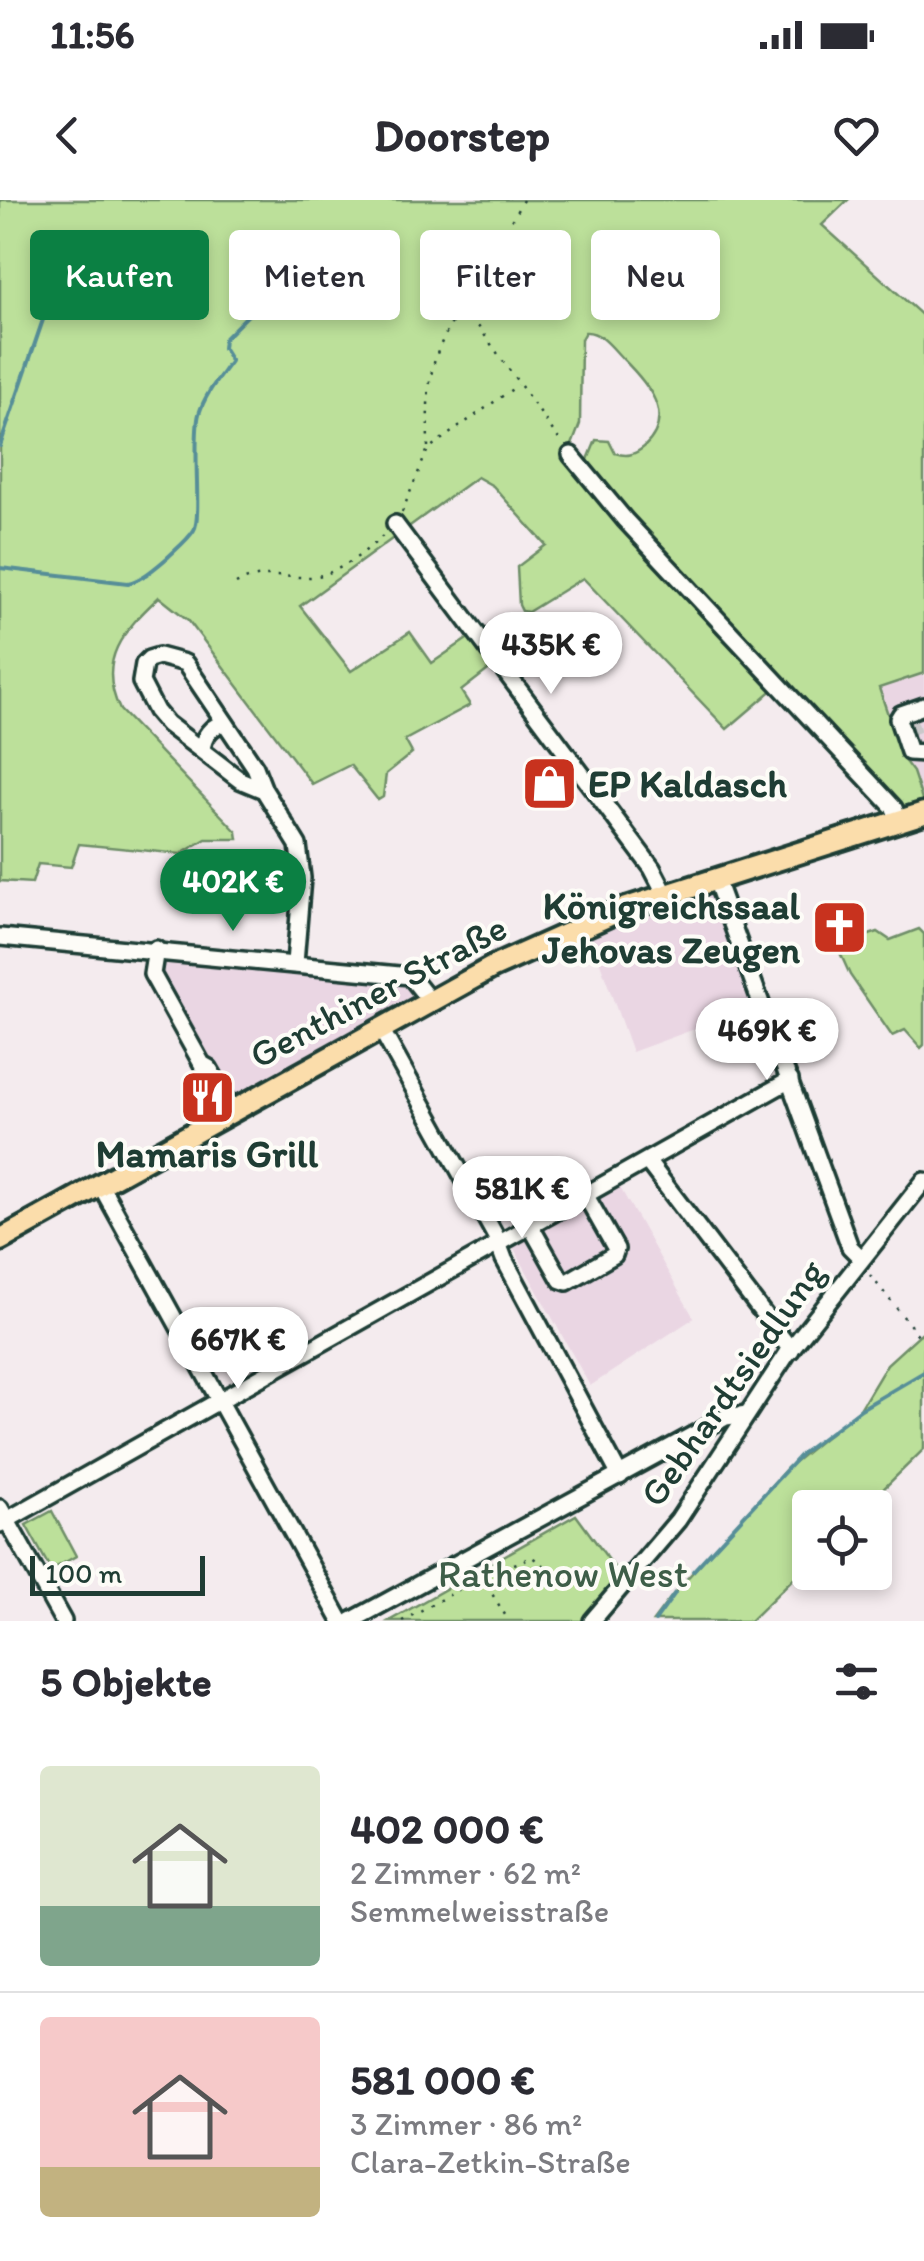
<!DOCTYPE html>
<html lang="de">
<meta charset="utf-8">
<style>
:root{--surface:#fff;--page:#f7f7f7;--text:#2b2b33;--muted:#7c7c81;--line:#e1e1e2;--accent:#0b8043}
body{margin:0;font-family:Itim,sans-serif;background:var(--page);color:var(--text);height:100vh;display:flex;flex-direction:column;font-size:38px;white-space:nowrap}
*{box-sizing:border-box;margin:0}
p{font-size:32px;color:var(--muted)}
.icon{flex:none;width:55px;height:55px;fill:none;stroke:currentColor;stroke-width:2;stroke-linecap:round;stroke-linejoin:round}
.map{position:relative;height:1421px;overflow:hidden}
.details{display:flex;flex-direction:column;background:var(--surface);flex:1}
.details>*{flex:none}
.guide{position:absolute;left:30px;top:30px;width:865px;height:90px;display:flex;gap:20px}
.buttons{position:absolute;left:792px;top:1290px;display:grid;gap:20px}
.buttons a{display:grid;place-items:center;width:100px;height:100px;border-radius:10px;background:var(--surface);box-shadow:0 5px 15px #0003;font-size:50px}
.scale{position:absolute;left:30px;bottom:25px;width:175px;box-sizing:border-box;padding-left:10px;border:5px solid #1f3d34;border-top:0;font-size:28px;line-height:35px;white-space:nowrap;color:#1f3d34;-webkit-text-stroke:8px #fdfcf7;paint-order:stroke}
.price{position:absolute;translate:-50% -85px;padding:0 22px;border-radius:35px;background:#fff;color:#222;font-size:32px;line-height:65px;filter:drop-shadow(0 2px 5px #0008)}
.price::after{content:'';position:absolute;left:50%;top:60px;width:30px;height:22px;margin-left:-15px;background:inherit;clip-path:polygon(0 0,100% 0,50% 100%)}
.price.on{background:var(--accent);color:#fff}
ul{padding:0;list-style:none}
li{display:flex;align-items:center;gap:30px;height:250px;padding:0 40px}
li+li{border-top:2px solid var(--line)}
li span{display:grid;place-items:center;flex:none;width:280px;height:200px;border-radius:10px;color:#555}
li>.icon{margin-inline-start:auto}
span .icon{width:120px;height:120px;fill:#fffc;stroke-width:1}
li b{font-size:42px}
h2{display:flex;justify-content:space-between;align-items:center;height:120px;padding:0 40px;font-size:42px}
.tag{padding:0 35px;border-radius:10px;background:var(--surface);box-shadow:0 5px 15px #0003;font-size:35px;line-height:90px}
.tag.on{background:var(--accent);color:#fff}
.status{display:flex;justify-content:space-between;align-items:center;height:70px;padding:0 50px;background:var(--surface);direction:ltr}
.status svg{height:28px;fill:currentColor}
header{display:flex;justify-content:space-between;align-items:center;height:130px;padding:0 40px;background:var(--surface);font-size:45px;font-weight:800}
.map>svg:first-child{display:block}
</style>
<div class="status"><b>11:56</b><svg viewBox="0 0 49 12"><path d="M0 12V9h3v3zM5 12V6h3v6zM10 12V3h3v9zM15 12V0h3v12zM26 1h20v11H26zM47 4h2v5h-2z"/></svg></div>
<header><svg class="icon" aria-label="back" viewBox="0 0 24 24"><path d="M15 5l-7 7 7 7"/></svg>Doorstep<svg class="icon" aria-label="heart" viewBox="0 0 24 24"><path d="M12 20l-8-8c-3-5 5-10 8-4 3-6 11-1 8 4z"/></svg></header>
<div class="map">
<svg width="924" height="1421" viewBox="0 0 924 1421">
<rect width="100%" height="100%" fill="#f4ebee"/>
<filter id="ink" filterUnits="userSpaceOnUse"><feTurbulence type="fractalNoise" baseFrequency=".01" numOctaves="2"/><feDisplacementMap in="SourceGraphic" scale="20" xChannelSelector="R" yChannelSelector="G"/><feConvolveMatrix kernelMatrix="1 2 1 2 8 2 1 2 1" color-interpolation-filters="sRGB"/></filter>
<g filter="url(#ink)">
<g fill="#ead6e3">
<polygon points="924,473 924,601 923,602 913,572 903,559 879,488"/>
<polygon points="712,693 752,808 632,852 590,735"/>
<polygon points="145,756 382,778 410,785 411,806 224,909 144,766"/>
<polygon points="618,984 694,1118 590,1186 512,1045"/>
</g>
<g fill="#bce09a" stroke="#6e8e67" stroke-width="2.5">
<path d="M0,0H848L822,25L924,117V473L879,488L903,559L913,572L923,602L901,609L585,267L596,240L609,241L615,253C627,257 634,255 644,247C677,216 647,183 623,159C612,148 601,131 585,132L581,139L580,224L567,258L623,324L775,488L727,529L583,378L528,412L522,411L519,405L517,367L546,345L493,286L477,277L300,406L351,471L410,432L432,463L470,437L492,467L461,491L470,505L405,540L412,553L386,574L383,597L378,600L350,565L312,584L188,420L159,397C123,431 96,460 120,510L237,632L238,639H206L181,654L79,644L71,667L38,664L32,683L0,681Z"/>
<polygon points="919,729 924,734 924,845 921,848 905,830 892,836 850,775 837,746 878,732 890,740"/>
<polygon points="921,1133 924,1137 924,1249 865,1307 810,1308 810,1362 750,1421 653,1421 674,1393 787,1268 860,1209 887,1164"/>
<polygon points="52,1311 76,1356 51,1370 26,1325"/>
<polygon points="576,1315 622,1378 582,1421 389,1421"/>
</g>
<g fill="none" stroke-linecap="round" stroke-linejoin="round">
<g stroke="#568e98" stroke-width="4">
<polyline points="0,246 48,105"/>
<path d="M0,368L128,383C142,380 156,367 167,358C175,350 188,340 194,330C202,318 192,240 199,214C205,194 219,178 231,161L223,148L224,139L256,107"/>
<polyline points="693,1371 801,1254 861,1209 924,1172"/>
<polyline points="655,1421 675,1393"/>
</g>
<polyline stroke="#c9c8c9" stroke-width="15" stroke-dasharray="15 8" stroke-linecap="butt" points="909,520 919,548"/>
<defs>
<g id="minor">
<polyline points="571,255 625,320 894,608 899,621"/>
<polyline points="395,324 652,668 666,695"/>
<polyline points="924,506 901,514 898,519 909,552 924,553"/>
<path d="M202,550C203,537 211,525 225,523"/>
<polyline points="264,590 255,567 185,463 159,456 149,459 144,464 141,482 156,511 167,524 240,580 264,590 298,645 302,678 295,763"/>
<polyline points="716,680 850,1047 861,1058"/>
<polyline points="0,737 410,776 430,801"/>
<polyline points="156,749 152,774 202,864 209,868 233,910"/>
<polyline points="381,829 495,1035 504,1059 620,1276"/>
<polyline points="647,961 791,1150"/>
<polyline points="100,984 341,1421"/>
<polyline points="531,1027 561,1080 567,1082 614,1055 616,1049 586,996"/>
<polyline points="0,1308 63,1421"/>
<polyline points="0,1324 790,880"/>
<polyline points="351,1421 726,1217 747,1214"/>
<polyline points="592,1421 678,1320 787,1154 924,981"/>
</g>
<polyline id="major" points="0,1040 493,767 623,709 924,613"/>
</defs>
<use href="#minor" stroke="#1f3d34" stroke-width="22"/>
<use href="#major" stroke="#1f3d34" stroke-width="28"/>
<g stroke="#1f3d34" stroke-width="2.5" stroke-dasharray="2.5 8" stroke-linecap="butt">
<polyline points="523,0 463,105 563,245"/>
<path d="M428,247C427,184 427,159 463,105"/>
<polyline points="402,312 428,249 518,185"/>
<path d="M236,384C259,371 284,378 309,377C337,376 365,352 385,334"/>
<polyline points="870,1075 922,1140"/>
<polyline points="476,1368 507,1418"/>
<polyline points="402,1421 481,1377 532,1357 548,1368"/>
</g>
<use href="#minor" stroke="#fdfcf7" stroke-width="15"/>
<use href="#major" stroke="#fbddab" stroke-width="20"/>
</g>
</g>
<defs>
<symbol id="shop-square" viewBox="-11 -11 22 22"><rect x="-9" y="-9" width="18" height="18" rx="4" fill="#c8321e" stroke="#fdfcf7"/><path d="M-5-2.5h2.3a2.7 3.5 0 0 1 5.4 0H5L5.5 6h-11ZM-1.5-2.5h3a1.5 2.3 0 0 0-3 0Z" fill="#fff"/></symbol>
<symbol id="church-square" viewBox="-11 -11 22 22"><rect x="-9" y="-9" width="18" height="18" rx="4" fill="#c8321e" stroke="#fdfcf7"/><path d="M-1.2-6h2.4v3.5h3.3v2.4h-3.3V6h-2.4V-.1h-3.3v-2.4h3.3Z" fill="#fff"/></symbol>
<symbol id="restaurant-square" viewBox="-11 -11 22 22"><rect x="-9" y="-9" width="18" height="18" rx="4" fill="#c8321e" stroke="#fdfcf7"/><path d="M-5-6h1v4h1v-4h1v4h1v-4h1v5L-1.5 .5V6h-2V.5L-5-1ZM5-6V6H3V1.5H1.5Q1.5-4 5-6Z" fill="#fff"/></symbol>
</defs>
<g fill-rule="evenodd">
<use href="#shop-square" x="518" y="552" width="63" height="63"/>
<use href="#church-square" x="808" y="696" width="63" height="63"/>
<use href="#restaurant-square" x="176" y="866" width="63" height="63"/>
</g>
<g text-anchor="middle" stroke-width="8" stroke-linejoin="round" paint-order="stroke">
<g font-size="38" font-weight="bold" fill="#1f3d34" stroke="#fdfcf7" text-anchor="start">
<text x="588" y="597">EP Kaldasch</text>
<text x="800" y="719" text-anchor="end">Königreichssaal<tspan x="800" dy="44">Jehovas Zeugen</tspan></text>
<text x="207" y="967" text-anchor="middle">Mamaris Grill</text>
</g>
<g font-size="38" fill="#1f3d34" stroke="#fdfcf7">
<text transform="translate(378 791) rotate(-28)" y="13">Genthiner Straße</text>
<text transform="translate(732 1183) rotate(-55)" y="13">Gebhardtsiedlung</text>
</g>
<g font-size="38" fill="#3e5e48" stroke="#fdfcf7">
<text x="563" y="1387">Rathenow West</text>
</g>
</g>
</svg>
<div class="buttons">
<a><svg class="icon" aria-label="locate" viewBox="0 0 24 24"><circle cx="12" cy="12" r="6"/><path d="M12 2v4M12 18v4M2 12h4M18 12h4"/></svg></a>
</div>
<div class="scale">100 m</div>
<b class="price" style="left:551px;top:497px">435K €</b>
<b class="price on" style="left:233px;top:734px">402K €</b>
<b class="price" style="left:767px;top:883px">469K €</b>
<b class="price" style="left:522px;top:1041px">581K €</b>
<b class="price" style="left:238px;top:1192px">667K €</b>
<div class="guide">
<a class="tag on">Kaufen</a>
<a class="tag">Mieten</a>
<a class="tag">Filter</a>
<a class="tag">Neu</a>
</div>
</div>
<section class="details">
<h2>5 Objekte<svg class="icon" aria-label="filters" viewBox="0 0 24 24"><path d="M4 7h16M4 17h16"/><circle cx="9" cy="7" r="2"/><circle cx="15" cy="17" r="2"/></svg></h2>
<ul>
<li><span style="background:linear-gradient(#dfe7d0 70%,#7fa58c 0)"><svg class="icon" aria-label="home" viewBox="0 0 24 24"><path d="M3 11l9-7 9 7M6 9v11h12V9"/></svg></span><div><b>402 000 €</b><p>2 Zimmer · 62 m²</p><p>Semmelweisstraße</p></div></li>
<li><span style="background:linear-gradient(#f6c9c9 75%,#c2b280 0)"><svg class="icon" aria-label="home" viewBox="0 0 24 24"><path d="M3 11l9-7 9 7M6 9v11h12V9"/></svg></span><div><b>581 000 €</b><p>3 Zimmer · 86 m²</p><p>Clara-Zetkin-Straße</p></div></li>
</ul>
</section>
